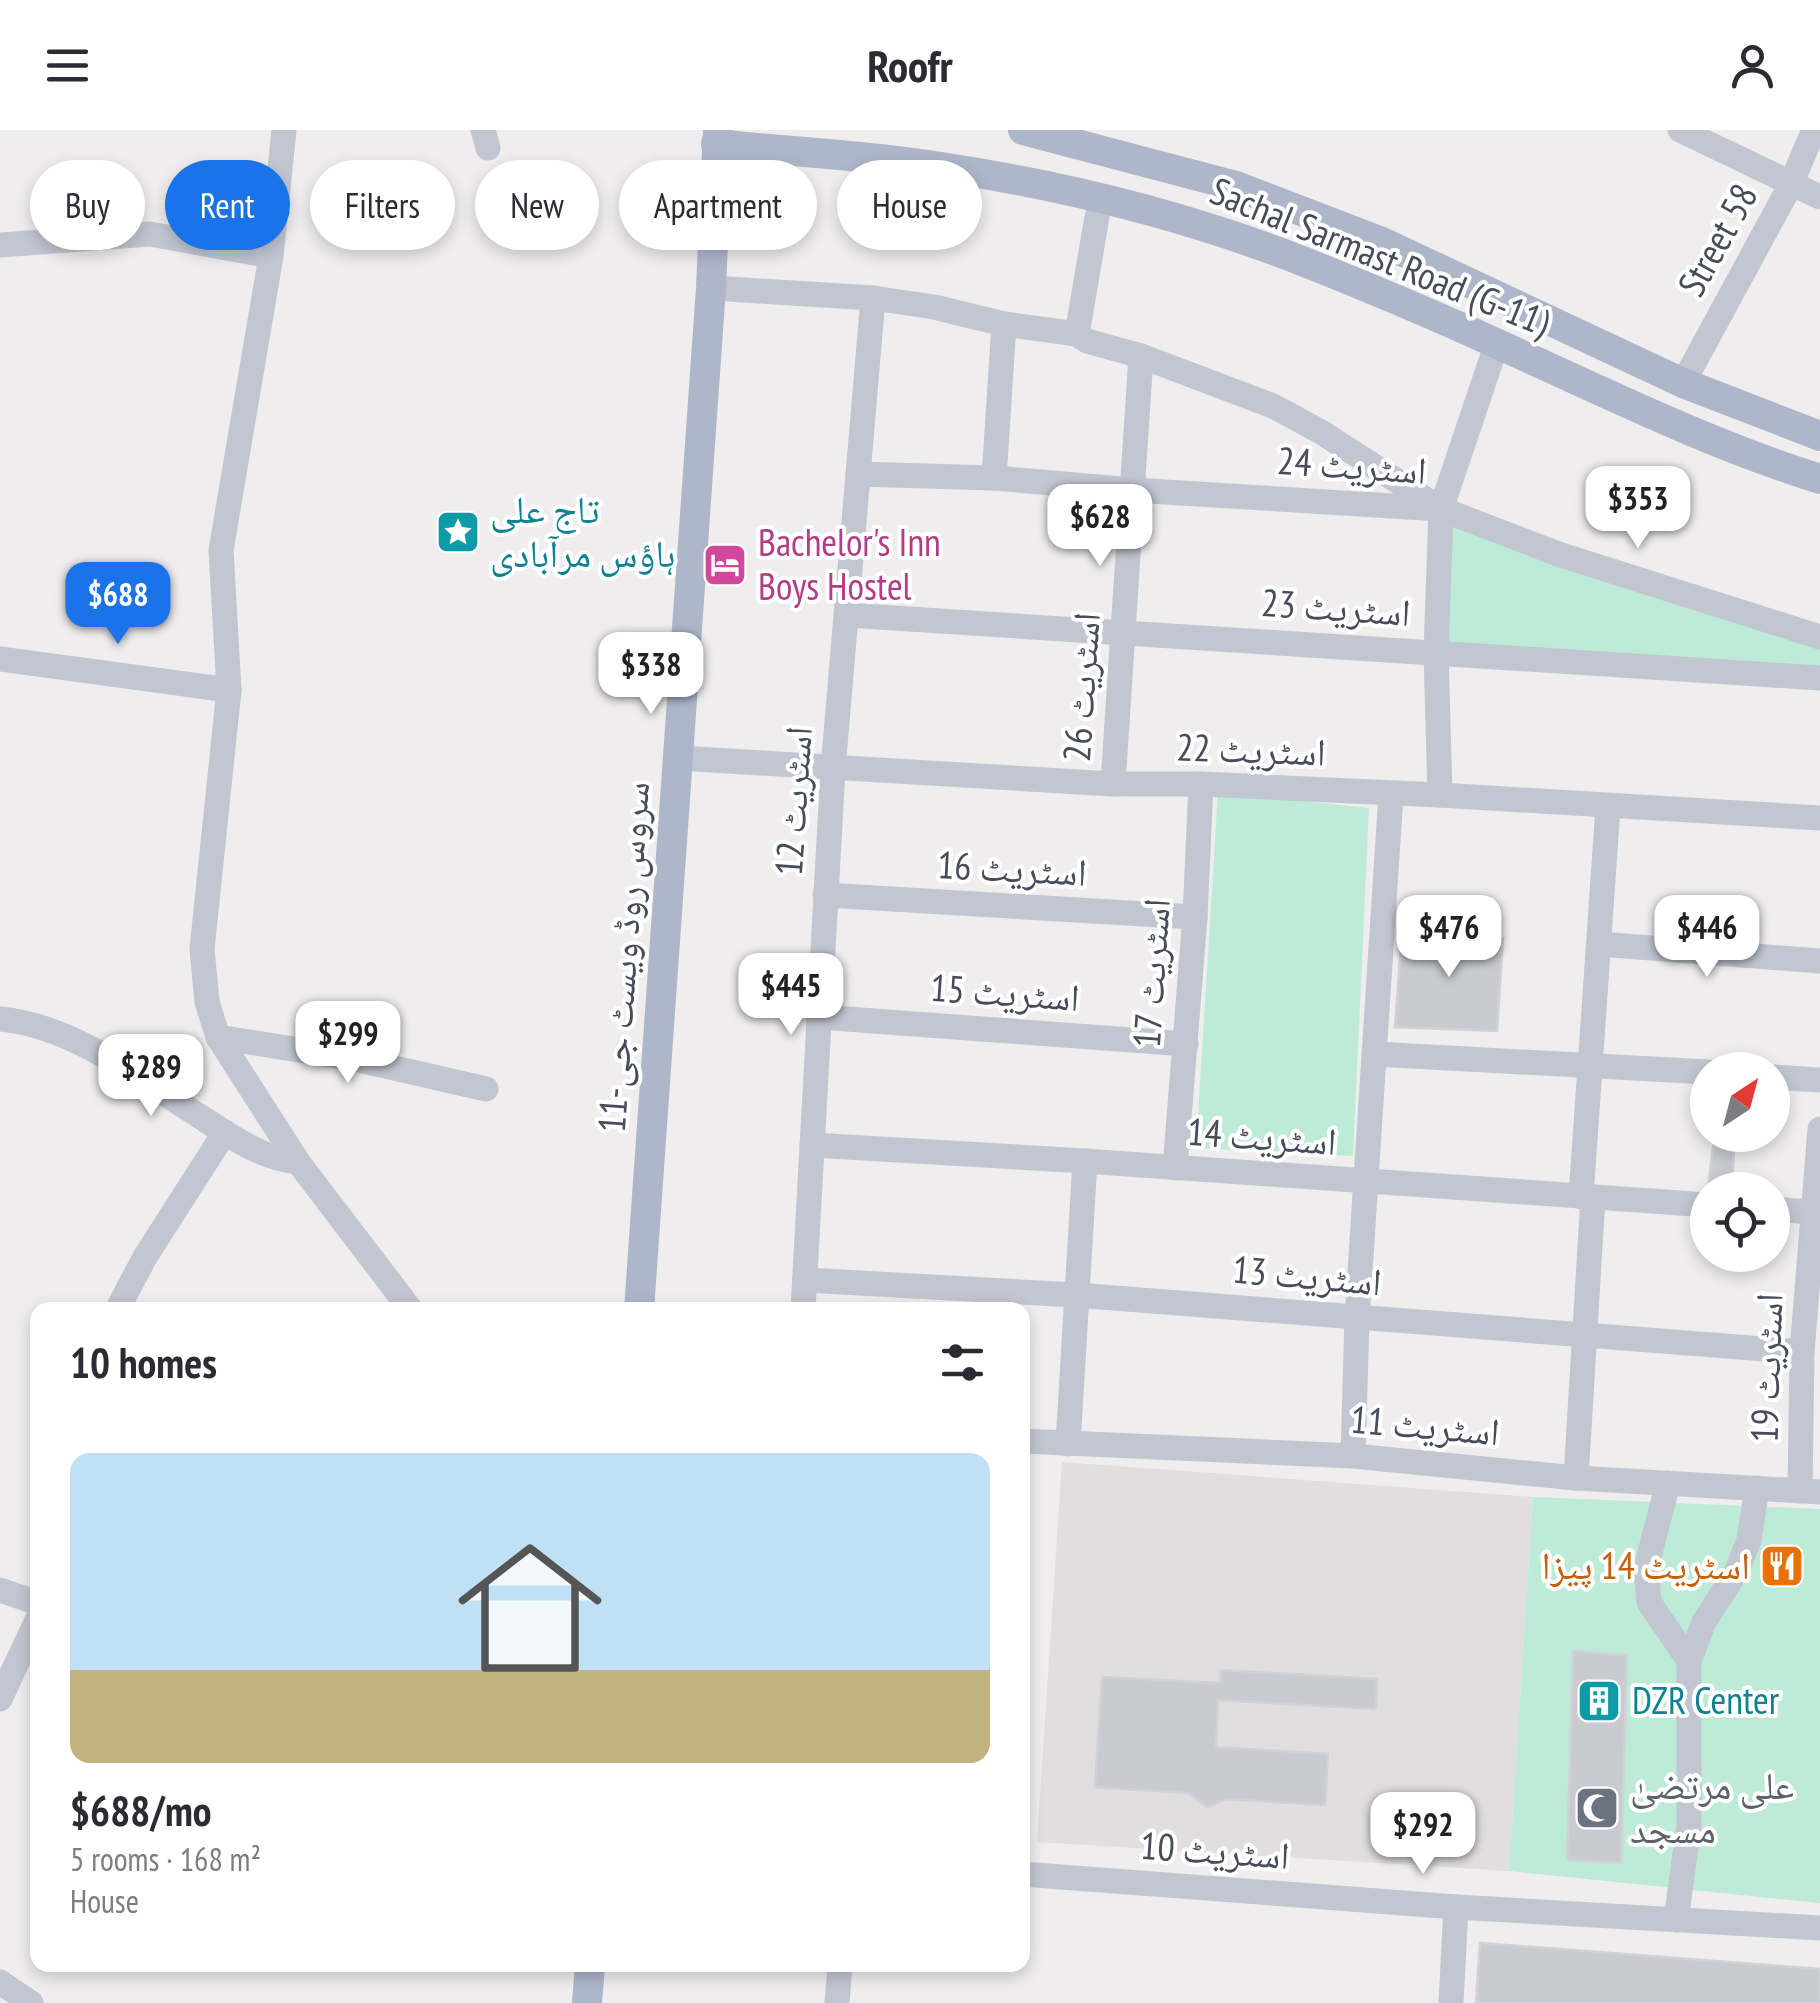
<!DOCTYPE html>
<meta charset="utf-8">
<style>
:root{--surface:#fff;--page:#f7f7f7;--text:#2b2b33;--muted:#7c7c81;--accent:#1a73e8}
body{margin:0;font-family:"PT Sans Narrow","Noto Naskh Arabic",sans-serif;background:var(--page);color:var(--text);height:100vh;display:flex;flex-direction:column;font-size:38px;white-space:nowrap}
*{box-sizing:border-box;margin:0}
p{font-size:32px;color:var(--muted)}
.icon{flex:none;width:55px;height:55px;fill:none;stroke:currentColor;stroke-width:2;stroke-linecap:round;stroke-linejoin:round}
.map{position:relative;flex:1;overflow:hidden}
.side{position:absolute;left:30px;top:1172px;width:1000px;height:670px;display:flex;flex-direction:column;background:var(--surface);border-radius:20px;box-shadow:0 5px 15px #0003}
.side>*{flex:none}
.hud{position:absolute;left:30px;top:30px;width:1000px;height:90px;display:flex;gap:20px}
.needle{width:65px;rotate:36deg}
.tools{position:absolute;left:1690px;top:922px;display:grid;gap:20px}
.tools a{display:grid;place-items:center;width:100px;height:100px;border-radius:50%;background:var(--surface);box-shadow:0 5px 15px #0003;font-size:50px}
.price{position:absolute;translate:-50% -85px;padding:0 22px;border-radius:20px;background:#fff;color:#222;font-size:32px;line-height:65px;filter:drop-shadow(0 2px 5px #0008)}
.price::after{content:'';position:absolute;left:50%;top:60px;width:30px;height:22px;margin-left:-15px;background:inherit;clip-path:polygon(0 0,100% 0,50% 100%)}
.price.on{background:var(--accent);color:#fff}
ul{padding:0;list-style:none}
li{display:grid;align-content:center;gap:20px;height:530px;padding:0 40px}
li span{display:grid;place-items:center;height:310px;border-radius:20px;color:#555}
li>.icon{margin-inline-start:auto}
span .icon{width:180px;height:180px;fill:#fffc;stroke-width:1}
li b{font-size:42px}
h2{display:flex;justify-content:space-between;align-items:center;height:120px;padding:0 40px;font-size:42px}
.pill{padding:0 35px;border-radius:45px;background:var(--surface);box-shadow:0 5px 15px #0003;font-size:35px;line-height:90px}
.pill.on{background:var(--accent);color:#fff}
header{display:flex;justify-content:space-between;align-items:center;height:130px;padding:0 40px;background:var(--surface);font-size:45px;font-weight:700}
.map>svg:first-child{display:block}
</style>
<header><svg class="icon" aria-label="menu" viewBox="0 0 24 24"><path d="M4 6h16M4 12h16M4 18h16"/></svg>Roofr<svg class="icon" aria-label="person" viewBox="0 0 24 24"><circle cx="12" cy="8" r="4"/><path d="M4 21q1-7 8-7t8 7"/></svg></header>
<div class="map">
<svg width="1820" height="1873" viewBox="0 0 1820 1873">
<rect width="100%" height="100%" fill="#efeded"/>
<polygon fill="#e0dede" points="1062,1332 1533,1367 1509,1741 1037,1712"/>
<g fill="#bdebd8">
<polygon points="1447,387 1820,511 1820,544 1440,519"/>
<polygon points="1218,662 1369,678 1353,1026 1196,1018"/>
<polygon points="1533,1367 1820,1379 1820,1773 1509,1741"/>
</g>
<g fill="#cacbd1" stroke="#d1d2d8" stroke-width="2.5">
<polygon points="1416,796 1503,808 1497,901 1395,897 1402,801"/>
<polygon points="1713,1016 1734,1018 1732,1060 1708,1059"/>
<polygon points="1573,1521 1627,1525 1621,1733 1567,1730"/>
<polygon points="1221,1540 1377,1549 1376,1579 1218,1570 1216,1617 1328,1624 1325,1675 1226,1669 1207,1677 1188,1663 1095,1657 1102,1547 1220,1553"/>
<polygon points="1480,1813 1820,1839 1820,1873 1476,1873"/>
</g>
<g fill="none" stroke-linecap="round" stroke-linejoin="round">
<g stroke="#c1c6d1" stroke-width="25">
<polyline points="284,0 271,126 221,420 229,560 202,819 207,872 218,907 298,1032 411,1180"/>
<polyline points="483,0 488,18"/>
<polyline points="1680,0 1820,67"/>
<polyline points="0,115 150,104 271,126"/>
<polyline points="711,158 873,168 934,177 1004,194 1077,204 1087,211 1141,226 1273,276 1321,302 1436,376"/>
<polyline points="1077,204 1097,87"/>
<polyline points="1683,253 1790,56 1814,0"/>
<polyline points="858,344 994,348 1133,360 1441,379 1558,424 1820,507"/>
<polyline points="994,348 1004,194"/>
<polyline points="847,485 1820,548"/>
<polyline points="0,529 229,560"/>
<polyline points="678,628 1113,654 1201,654 1440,665 1820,688"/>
<polyline points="1113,654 1141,226"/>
<polyline points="1440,665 1436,523 1441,379 1497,213"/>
<polyline points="825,765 1195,787"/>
<polyline points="1599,814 1820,831"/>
<polyline points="820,887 1186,914"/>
<path d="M0,889C76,896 144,952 207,991C237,1010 262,1028 298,1032"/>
<polyline points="218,907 355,929 486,959"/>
<polyline points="1375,924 1708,942"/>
<polyline points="1772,947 1820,950"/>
<polyline points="812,1015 1085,1031 1708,1075"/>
<polyline points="1175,1038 1195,787 1201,654"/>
<polyline points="1581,1067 1608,677"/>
<polyline points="1772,1079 1812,1082"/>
<polyline points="805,1150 1076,1165 1802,1222"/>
<polyline points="117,1180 145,1127 225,1002"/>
<polyline points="803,1180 833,639 873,168"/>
<polyline points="1022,1311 1353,1326 1576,1348 1820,1362"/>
<polyline points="1068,1314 1085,1031"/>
<polyline points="1353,1326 1357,1188 1391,664"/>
<polyline points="1576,1348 1593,1067"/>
<polyline points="1668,1353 1646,1438 1649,1472 1689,1531"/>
<polyline points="1800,1361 1802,1222 1820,999"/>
<polyline points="0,1460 38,1473"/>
<polyline points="0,1569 38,1488"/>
<polyline points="1022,1744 1456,1777 1820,1798"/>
<polyline points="1676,1790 1689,1695 1689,1531 1704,1492 1737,1440 1749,1410 1757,1358"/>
<polyline points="0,1852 31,1873"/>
<polyline points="837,1873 840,1835"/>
<polyline points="1451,1873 1456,1777"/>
</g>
<g stroke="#aeb6ca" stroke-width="30">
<polyline points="1023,0 1236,56 1382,112 1683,253 1820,306"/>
<path d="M716,14C791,22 867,25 941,37C1060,55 1179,84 1292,127C1361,154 1432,184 1500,215C1606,263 1709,314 1820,349"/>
<polyline points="639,1180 711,158 718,0"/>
<polyline points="587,1873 590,1835"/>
</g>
</g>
<defs>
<symbol id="sight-square" viewBox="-11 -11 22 22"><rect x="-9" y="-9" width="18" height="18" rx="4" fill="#0f9aa8" stroke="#fff"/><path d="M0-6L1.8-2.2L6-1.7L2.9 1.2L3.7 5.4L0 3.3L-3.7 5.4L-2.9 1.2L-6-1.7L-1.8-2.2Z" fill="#fff"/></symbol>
<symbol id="hotel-square" viewBox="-11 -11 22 22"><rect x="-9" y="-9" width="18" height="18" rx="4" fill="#d1479c" stroke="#fff"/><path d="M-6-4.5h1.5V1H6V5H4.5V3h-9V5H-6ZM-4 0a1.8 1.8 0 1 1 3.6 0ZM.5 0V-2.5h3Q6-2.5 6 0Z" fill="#fff"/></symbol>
<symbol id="restaurant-square" viewBox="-11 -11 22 22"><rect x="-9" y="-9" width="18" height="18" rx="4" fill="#e8710a" stroke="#fff"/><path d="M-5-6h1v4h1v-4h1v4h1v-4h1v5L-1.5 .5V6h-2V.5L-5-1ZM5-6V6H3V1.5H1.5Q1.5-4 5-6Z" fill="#fff"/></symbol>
<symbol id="building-square" viewBox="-11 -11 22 22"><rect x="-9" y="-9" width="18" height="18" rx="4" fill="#0f9aa8" stroke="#fff"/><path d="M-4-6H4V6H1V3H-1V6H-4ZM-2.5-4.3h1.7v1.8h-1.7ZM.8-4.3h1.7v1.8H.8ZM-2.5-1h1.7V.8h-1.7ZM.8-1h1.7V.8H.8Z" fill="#fff"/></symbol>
<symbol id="mosque-square" viewBox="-11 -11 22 22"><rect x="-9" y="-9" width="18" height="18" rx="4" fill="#6b7280" stroke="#fff"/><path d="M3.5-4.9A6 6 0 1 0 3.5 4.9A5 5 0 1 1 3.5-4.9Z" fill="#fff"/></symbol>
</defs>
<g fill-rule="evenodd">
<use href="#sight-square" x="433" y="377" width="50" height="50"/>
<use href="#hotel-square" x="700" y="410" width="50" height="50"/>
<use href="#restaurant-square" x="1757" y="1411" width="50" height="50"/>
<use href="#building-square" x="1574" y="1546" width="50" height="50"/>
<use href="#mosque-square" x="1572" y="1653" width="50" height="50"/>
</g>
<g text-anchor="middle" stroke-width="8" stroke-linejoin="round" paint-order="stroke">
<g font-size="38" fill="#464c59" stroke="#fff">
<text transform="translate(1718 110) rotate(-61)" y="13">Street 58</text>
<text transform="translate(1380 127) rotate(22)" y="13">Sachal Sarmast Road (G-11)</text>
<text transform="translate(1352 336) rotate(4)" y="13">اسٹریٹ 24</text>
<text transform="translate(1336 478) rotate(4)" y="13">اسٹریٹ 23</text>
<text transform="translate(1082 557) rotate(-86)" y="13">اسٹریٹ 26</text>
<text transform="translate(1251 620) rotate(2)" y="13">اسٹریٹ 22</text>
<text transform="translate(794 671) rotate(-86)" y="13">اسٹریٹ 12</text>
<text transform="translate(1012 739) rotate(3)" y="13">اسٹریٹ 16</text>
<text transform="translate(624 827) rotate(-86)" y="13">سروس روڈ ویسٹ جی-11</text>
<text transform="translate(1152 843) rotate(-86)" y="13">اسٹریٹ 17</text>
<text transform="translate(1005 863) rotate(4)" y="13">اسٹریٹ 15</text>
<text transform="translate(1262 1007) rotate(4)" y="13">اسٹریٹ 14</text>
<text transform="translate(1307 1146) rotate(5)" y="13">اسٹریٹ 13</text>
<text transform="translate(1767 1238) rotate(-88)" y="13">اسٹریٹ 19</text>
<text transform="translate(1425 1296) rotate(5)" y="13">اسٹریٹ 11</text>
<text transform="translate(1215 1721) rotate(4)" y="13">اسٹریٹ 10</text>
</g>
<g font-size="38" fill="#0d838f" stroke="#fff" text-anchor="start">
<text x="490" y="393">تاج علی<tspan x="490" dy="44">ہاؤس مرآبادی</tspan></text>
<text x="1632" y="1584">DZR Center</text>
</g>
<g font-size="38" fill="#b23c85" stroke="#fff" text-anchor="start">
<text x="758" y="426">Bachelor's Inn<tspan x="758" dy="44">Boys Hostel</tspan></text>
</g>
<g font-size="38" fill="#c56008" stroke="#fff" text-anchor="end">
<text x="1750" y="1449">اسٹریٹ 14 پیزا</text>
</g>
<g font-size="38" fill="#5b616d" stroke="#fff" text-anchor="start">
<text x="1630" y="1669">علی مرتضیٰ<tspan x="1630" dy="44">مسجد</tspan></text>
</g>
</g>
</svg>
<div class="tools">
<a><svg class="needle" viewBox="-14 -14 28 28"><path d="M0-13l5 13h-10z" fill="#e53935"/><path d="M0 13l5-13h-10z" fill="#7c7c81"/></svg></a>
<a><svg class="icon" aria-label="locate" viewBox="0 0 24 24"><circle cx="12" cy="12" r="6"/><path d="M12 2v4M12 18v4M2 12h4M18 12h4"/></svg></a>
</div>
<b class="price" style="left:1638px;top:421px">$353</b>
<b class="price" style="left:1100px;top:439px">$628</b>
<b class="price on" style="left:118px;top:517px">$688</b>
<b class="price" style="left:651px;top:587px">$338</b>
<b class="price" style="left:1449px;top:850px">$476</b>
<b class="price" style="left:1707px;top:850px">$446</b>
<b class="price" style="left:791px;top:908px">$445</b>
<b class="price" style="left:348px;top:956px">$299</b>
<b class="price" style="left:151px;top:989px">$289</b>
<b class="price" style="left:1423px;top:1747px">$292</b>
<div class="hud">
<a class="pill">Buy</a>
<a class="pill on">Rent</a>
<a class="pill">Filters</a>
<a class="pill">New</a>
<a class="pill">Apartment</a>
<a class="pill">House</a>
</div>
<section class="side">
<h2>10 homes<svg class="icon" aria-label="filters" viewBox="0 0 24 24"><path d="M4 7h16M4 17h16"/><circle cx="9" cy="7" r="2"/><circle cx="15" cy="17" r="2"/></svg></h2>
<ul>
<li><span style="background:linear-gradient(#bfe0f5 70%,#c2b280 0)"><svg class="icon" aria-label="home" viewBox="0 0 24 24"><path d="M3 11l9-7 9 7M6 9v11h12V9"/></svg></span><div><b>$688/mo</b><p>5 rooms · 168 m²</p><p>House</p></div></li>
</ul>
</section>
</div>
